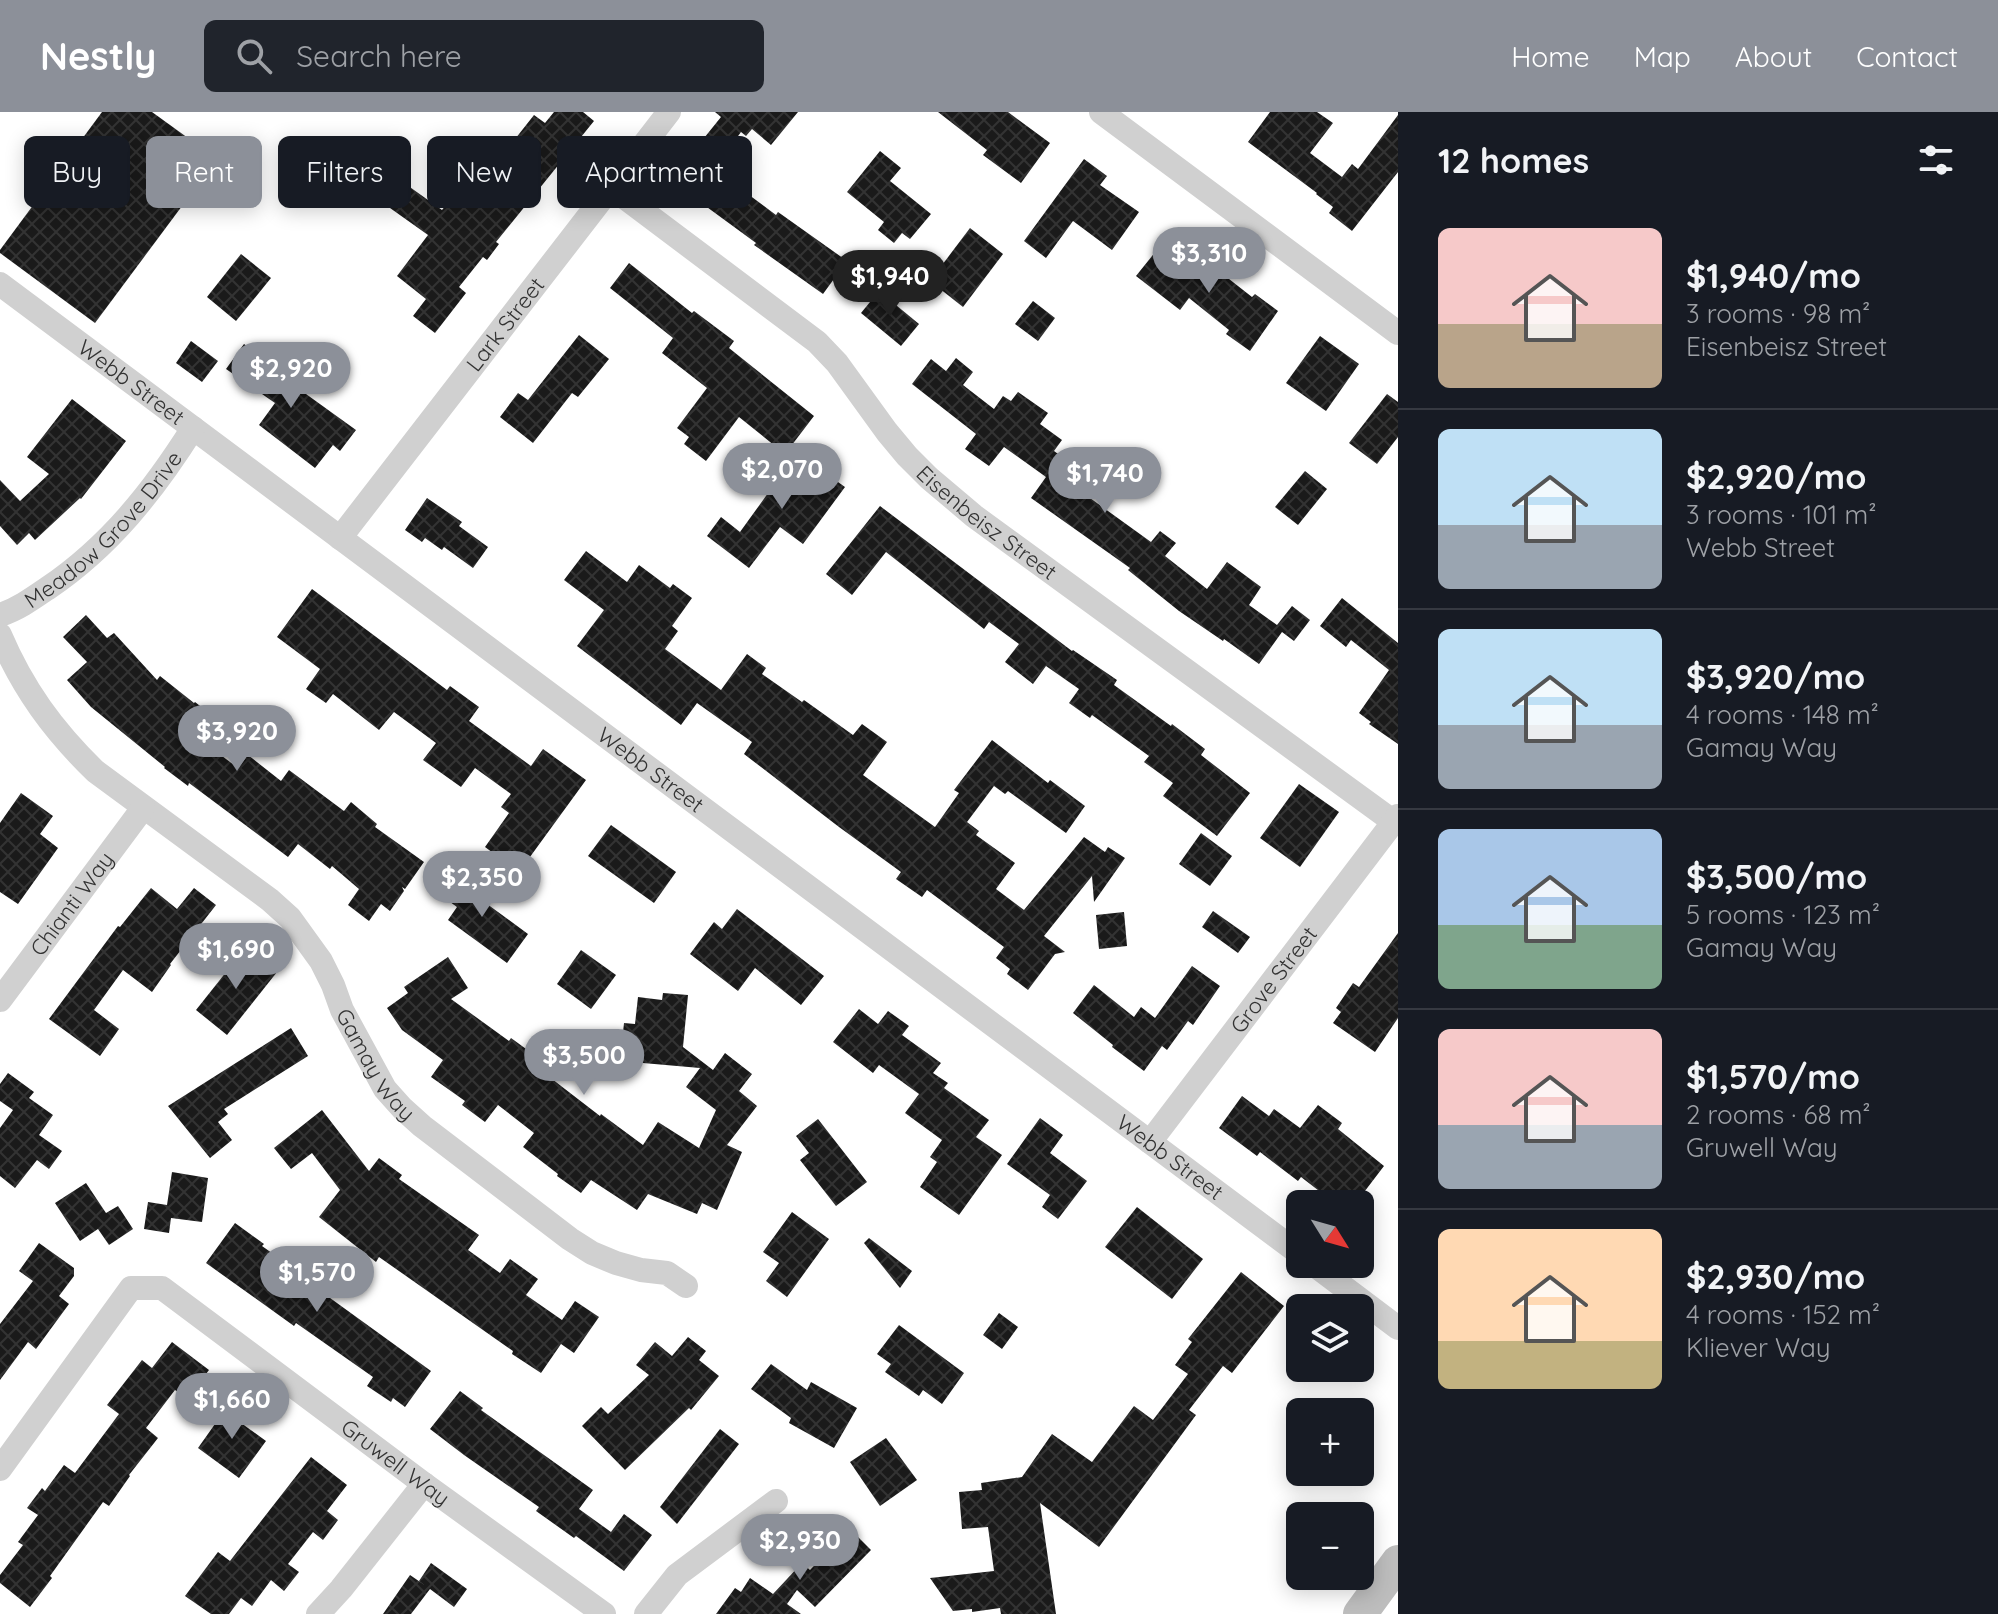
<!DOCTYPE html>
<meta charset="utf-8">
<style>
:root{--surface:#171b24;--page:#20242c;--text:#f1f3f6;--muted:#9ea1a6;--line:#363941;--accent:#8c9099}
body{margin:0;font-family:Quicksand,sans-serif;background:var(--page);color:var(--text);height:100vh;display:flex;flex-direction:column;font-size:30px;white-space:nowrap}
*{box-sizing:border-box;margin:0}
p{font-size:26px;color:var(--muted)}
.icon{flex:none;width:44px;height:44px;fill:none;stroke:currentColor;stroke-width:2;stroke-linecap:round;stroke-linejoin:round}
.map{position:relative;flex:1;overflow:hidden}
.drawer{display:flex;flex-direction:column;background:var(--surface);width:600px}
.drawer>*{flex:none}
.banner{position:absolute;left:24px;top:24px;width:760px;height:72px;display:flex;gap:16px}
.needle{width:52px;rotate:127deg}
.buttons{position:absolute;left:1286px;top:1078px;display:grid;gap:16px}
.buttons a{display:grid;place-items:center;width:88px;height:88px;border-radius:12px;background:var(--surface);box-shadow:0 4px 20px #0003;font-size:40px}
.price{position:absolute;translate:-50% -68px;padding:0 18px;border-radius:28px;background:var(--accent);color:#fff;font-size:26px;line-height:52px;filter:drop-shadow(0 2px 4px #0008)}
.price::after{content:'';position:absolute;left:50%;top:48px;width:24px;height:18px;margin-left:-12px;background:inherit;clip-path:polygon(0 0,100% 0,50% 100%)}
.price.on{background:#222;color:#fff}
ul{padding:0;list-style:none}
li{display:flex;align-items:center;gap:24px;height:200px;padding:0 40px}
li+li{border-top:2px solid var(--line)}
li span{display:grid;place-items:center;flex:none;width:224px;height:160px;border-radius:12px;color:#555}
li>.icon{margin-inline-start:auto}
span .icon{width:96px;height:96px;fill:#fffc;stroke-width:1}
li b{font-size:34px}
h2{display:flex;justify-content:space-between;align-items:center;height:96px;padding:0 40px;font-size:34px}
.pill{padding:0 28px;border-radius:12px;background:var(--surface);box-shadow:0 4px 20px #0003;font-size:28px;line-height:72px}
.pill.on{background:var(--accent);color:#fff}
header{display:flex;align-items:center;gap:48px;box-sizing:border-box;height:112px;padding:0 40px;background:var(--accent);color:#fff}
header strong{font-size:38px}
nav{display:flex;gap:44px;margin-inline-start:auto;font-size:28px}
.search{width:560px;height:72px;background:var(--page);display:flex;align-items:center;gap:20px;box-sizing:border-box;padding:0 28px;border-radius:12px;color:var(--muted);font-size:30px}
main{display:flex;flex:1;min-height:0}
.map>svg:first-child{display:block}
</style>
<header>
<strong>Nestly</strong>
<div class="search"><svg class="icon" aria-label="search" viewBox="0 0 24 24"><circle cx="10" cy="10" r="6"/><path d="M15 15l6 6"/></svg>Search here</div>
<nav><a>Home</a><a>Map</a><a>About</a><a>Contact</a></nav>
</header>
<main>
<div class="map">
<svg width="1398" height="1502" viewBox="0 0 1398 1502">
<defs>
<pattern id="building-cross-hatch" width="8" height="8" patternUnits="userSpaceOnUse" patternTransform="scale(2)"><rect width="8" height="8" fill="#1a1a1a"/><path d="M0 0l8 8M0 8l8-8" fill="none" stroke="#333"/></pattern>
</defs>
<rect width="100%" height="100%" fill="#fff"/>
<g fill="url(#building-cross-hatch)">
<polygon points="102,0 152,0 217,47 95,211 0,141 0,138"/>
<polygon points="554,0 583,0 594,9 496,130 499,132 487,148 483,145 459,175 466,181 435,221 413,204 426,187 397,164 428,123 390,96 407,73 442,98 480,51 490,59 534,3 545,11"/>
<polygon points="715,0 798,0 771,33 752,17 746,24 741,20 714,57 776,103 778,100 847,149 823,182 754,133 756,131 670,68 690,40 692,41 721,5"/>
<polygon points="938,0 1008,0 1050,31 1021,71 983,43 987,38"/>
<polygon points="1270,0 1317,0 1333,11 1310,41 1342,65 1352,52 1358,57 1398,3 1398,60 1352,119 1329,101 1333,95 1316,82 1317,81 1248,30"/>
<polygon points="880,39 901,56 890,69 931,102 910,127 902,121 894,131 878,118 884,110 847,80"/>
<polygon points="1084,47 1107,64 1100,73 1139,100 1112,138 1073,109 1046,146 1024,129"/>
<polygon points="970,116 1003,142 963,195 930,169"/>
<polygon points="1187,134 1252,185 1255,182 1278,199 1250,239 1226,222 1229,218 1189,186 1180,198 1136,164 1156,139 1173,152"/>
<polygon points="241,142 271,166 236,209 207,185"/>
<polygon points="629,151 692,201 694,199 734,229 729,236 814,304 785,342 739,305 706,349 684,332 689,325 677,316 707,276 662,241 673,226 610,176"/>
<polygon points="879,179 919,212 901,234 861,201"/>
<polygon points="1033,189 1055,206 1038,229 1015,212"/>
<polygon points="579,223 609,247 578,285 572,281 533,331 500,305 518,281 528,288"/>
<polygon points="1320,224 1359,252 1326,299 1286,271"/>
<polygon points="191,229 218,249 202,270 176,251"/>
<polygon points="244,232 284,260 281,264 356,318 340,339 333,333 315,356 259,313 275,291 226,257"/>
<polygon points="956,246 973,260 963,273 994,297 1003,284 1011,289 1018,280 1048,301 1040,312 1062,328 1054,339 1092,367 1083,381 1151,430 1160,419 1176,431 1165,444 1207,477 1227,450 1261,475 1249,493 1277,513 1292,494 1310,508 1294,529 1282,520 1259,552 1224,527 1223,529 1179,499 1128,458 1130,456 1031,386 1046,365 1004,335 989,354 965,337 976,322 912,272 931,247 946,259"/>
<polygon points="1387,282 1398,290 1398,325 1377,352 1349,331"/>
<polygon points="72,287 126,329 81,387 80,386 35,428 29,421 17,433 0,414 0,368 20,389 49,362 27,345"/>
<polygon points="797,341 845,375 803,432 780,415 749,456 707,424 721,405 740,420"/>
<polygon points="1305,359 1327,377 1298,413 1275,395"/>
<polygon points="427,386 462,410 459,414 488,435 473,456 444,435 442,438 425,426 422,430 405,418"/>
<polygon points="880,394 1072,539 1073,538 1117,568 1114,573 1171,614 1172,612 1205,637 1201,643 1250,681 1217,724 1163,684 1173,671 1144,650 1149,644 1092,603 1090,606 1069,591 1079,577 1046,554 1033,572 1005,550 1019,532 989,510 984,517 886,440 852,483 826,462"/>
<polygon points="586,439 627,470 639,453 670,476 673,472 692,486 672,514 678,519 665,537 721,578 747,542 766,556 762,562 802,590 804,588 853,623 862,612 887,630 863,663 935,715 959,681 954,678 992,628 1048,671 1050,668 1085,694 1066,721 1008,679 1005,682 994,674 967,710 979,719 976,723 1015,751 996,777 1024,798 1084,725 1105,740 1108,735 1125,746 1094,790 1092,764 1044,824 1065,840 1055,842 1028,878 1007,862 1010,857 996,846 1004,835 927,778 922,785 896,767 901,760 839,715 744,642 752,630 697,591 681,613 577,534 604,498 564,468"/>
<polygon points="312,477 447,578 450,574 479,595 469,609 531,654 543,637 586,668 519,760 485,735 509,701 501,695 511,682 475,656 461,675 423,648 436,631 394,600 379,618 333,582 326,591 306,577 320,557 277,525"/>
<polygon points="1342,486 1398,531 1398,632 1369,612 1371,610 1359,601 1389,558 1351,528 1346,535 1320,514"/>
<polygon points="86,503 107,526 114,521 157,568 160,564 194,591 195,590 222,611 206,632 238,656 248,643 281,669 289,658 344,699 351,690 377,712 375,715 424,750 405,777 402,775 404,779 390,799 381,792 369,809 348,793 359,777 332,754 330,757 298,732 288,745 189,671 188,674 164,656 165,655 91,595 67,568 87,550 63,525"/>
<polygon points="1299,672 1339,700 1300,755 1260,726"/>
<polygon points="21,681 53,704 40,722 58,736 18,792 0,780 0,711"/>
<polygon points="611,713 676,760 654,791 588,744"/>
<polygon points="1201,721 1232,744 1210,774 1179,752"/>
<polygon points="455,759 477,774 472,781 528,822 507,851 448,808 457,795 439,782"/>
<polygon points="151,776 177,797 194,776 216,793 170,852 171,853 152,880 123,858 94,898 119,917 100,944 49,907 118,814 120,815"/>
<polygon points="737,797 824,864 801,893 755,856 738,879 690,842 714,810 722,817"/>
<polygon points="1213,799 1250,825 1238,841 1202,815"/>
<polygon points="1124,800 1127,834 1099,837 1096,803"/>
<polygon points="1398,821 1398,906 1375,940 1333,911 1341,900 1336,896 1353,871 1359,875"/>
<polygon points="246,835 277,860 227,923 196,898"/>
<polygon points="581,838 616,863 591,897 557,872"/>
<polygon points="448,845 468,876 451,887 509,929 511,926 544,950 539,957 600,1004 601,1002 643,1033 658,1010 699,1036 716,998 686,975 700,956 620,949 624,911 635,912 638,885 662,888 663,881 688,883 683,935 713,958 725,941 752,962 739,979 757,994 727,1033 742,1040 717,1098 702,1091 697,1102 648,1082 637,1098 591,1068 581,1081 557,1064 558,1062 523,1035 534,1021 498,993 485,1010 462,993 465,989 431,965 443,948 402,918 387,896 408,881 404,875"/>
<polygon points="1192,854 1220,874 1193,913 1188,909 1167,938 1162,934 1144,959 1112,935 1113,933 1073,901 1094,873 1134,905 1141,895 1155,906"/>
<polygon points="859,897 878,912 888,899 909,914 902,923 941,951 933,961 948,971 944,976 989,1008 976,1025 1002,1043 959,1103 920,1075 937,1050 930,1045 942,1028 905,1001 919,982 879,953 873,961 833,930"/>
<polygon points="291,916 308,944 224,997 228,1002 218,1010 232,1028 210,1046 168,994"/>
<polygon points="8,961 34,980 29,986 53,1003 39,1023 62,1039 49,1057 37,1048 15,1076 0,1064 0,1016 13,998 0,989 0,972"/>
<polygon points="1242,984 1269,1004 1274,997 1300,1016 1318,993 1342,1011 1338,1017 1384,1054 1355,1092 1336,1092 1301,1065 1298,1069 1260,1040 1257,1044 1219,1016"/>
<polygon points="322,998 369,1059 379,1046 402,1063 399,1067 479,1123 468,1138 500,1161 510,1147 538,1167 526,1183 562,1208 575,1189 599,1205 574,1241 561,1232 541,1261 512,1242 513,1239 379,1145 376,1150 319,1105 340,1078 312,1041 291,1057 274,1036"/>
<polygon points="1040,1006 1063,1023 1050,1041 1087,1069 1058,1107 1042,1095 1050,1083 1007,1052"/>
<polygon points="818,1007 867,1070 836,1094 800,1048 809,1041 796,1024"/>
<polygon points="172,1060 208,1066 202,1110 171,1106 169,1121 144,1117 148,1090 167,1093"/>
<polygon points="86,1071 106,1101 118,1094 133,1117 109,1133 98,1117 80,1129 55,1091"/>
<polygon points="1137,1095 1203,1147 1172,1187 1105,1135"/>
<polygon points="792,1100 829,1127 787,1185 766,1169 779,1151 763,1140"/>
<polygon points="235,1111 264,1132 262,1134 321,1176 319,1178 431,1259 405,1295 393,1286 391,1290 367,1274 373,1265 296,1211 294,1214 206,1151"/>
<polygon points="869,1126 912,1159 900,1176 864,1131"/>
<polygon points="39,1131 74,1156 74,1164 59,1184 69,1192 36,1237 28,1230 0,1268 0,1212 33,1169 19,1159"/>
<polygon points="1241,1160 1284,1194 1232,1261 1223,1254 1189,1298 1196,1303 1099,1435 1040,1391 1056,1502 1001,1502 1000,1496 972,1500 972,1497 953,1499 930,1466 994,1459 988,1415 962,1417 959,1380 982,1378 981,1371 1022,1365 1052,1322 1092,1350 1134,1294 1153,1308 1188,1262 1175,1253 1192,1230 1188,1227"/>
<polygon points="999,1201 1018,1215 1002,1237 983,1223"/>
<polygon points="899,1213 964,1261 942,1292 923,1278 919,1284 885,1260 891,1252 877,1242"/>
<polygon points="688,1225 706,1239 699,1248 719,1264 691,1298 689,1296 625,1358 582,1314 601,1295 608,1302 649,1263 636,1253 655,1230 672,1244"/>
<polygon points="172,1230 209,1258 187,1287 175,1278 146,1316 158,1326 129,1363 130,1364 109,1394 103,1390 50,1464 52,1466 30,1495 0,1471 0,1463 23,1433 18,1430 38,1403 27,1396 42,1376 45,1379 64,1353 75,1361 119,1302 107,1293 142,1248 152,1256"/>
<polygon points="771,1252 807,1278 811,1270 857,1296 834,1336 789,1311 791,1306 751,1277"/>
<polygon points="460,1279 483,1296 481,1298 593,1378 579,1397 611,1420 624,1402 652,1423 624,1459 576,1424 574,1426 536,1399 539,1395 464,1343 430,1317"/>
<polygon points="232,1288 249,1300 241,1311 266,1329 239,1366 198,1336"/>
<polygon points="720,1317 739,1332 677,1412 660,1395"/>
<polygon points="886,1326 917,1368 880,1394 850,1350"/>
<polygon points="311,1345 347,1373 327,1399 338,1408 323,1428 313,1420 288,1452 299,1460 284,1479 271,1468 252,1494 241,1486 229,1502 211,1502 185,1484 218,1440 230,1449"/>
<polygon points="850,1417 871,1438 815,1495 797,1478 787,1492 801,1502 716,1502 735,1476 741,1480 750,1466 773,1482 802,1451 810,1458"/>
<polygon points="431,1451 467,1477 454,1495 430,1477 411,1502 383,1502 410,1463 426,1474 419,1469"/>
</g>
<g fill="none" stroke-linecap="round" stroke-linejoin="round">
<g stroke="#d0d0d0" stroke-width="24">
<polyline points="1101,0 1398,221"/>
<path id="s1" d="M612,76L817,230L837,251L887,320L907,344L929,366L974,404L1394,710"/>
<path id="s2" d="M0,172L1300,1142"/>
<path id="s3" d="M340,426L669,0"/>
<path id="s4" d="M0,503C18,497 32,487 48,476C110,434 154,378 193,316"/>
<path id="s5" d="M0,523C23,577 53,618 95,659L270,788L290,806L321,849L333,873L342,898L385,977L402,996L422,1014L570,1127L592,1141L616,1151L641,1158L667,1161L686,1174"/>
<path id="s6" d="M0,888L143,696"/>
<path id="s7" d="M1150,1030L1398,704"/>
<polyline points="1313,1152 1398,1216"/>
<path id="s8" d="M0,1357L131,1176H162L424,1372L604,1502"/>
<polyline points="318,1502 341,1477 424,1372"/>
<polyline points="646,1502 677,1463 776,1389"/>
</g>
<polyline stroke="#bdbdbd" stroke-width="34" points="1360,1502 1398,1450"/>
</g>
<g text-anchor="middle" stroke-width="8" stroke-linejoin="round" paint-order="stroke">
<g font-size="22" fill="#333" stroke="#fff">
<text dy="8" stroke="none"><textPath href="#s3" startOffset="270">Lark Street</textPath></text>
<text dy="8" stroke="none"><textPath href="#s2" startOffset="164">Webb Street</textPath></text>
<text dy="8" stroke="none"><textPath href="#s1" startOffset="506">Eisenbeisz Street</textPath></text>
<text dy="8" stroke="none"><textPath href="#s4" startOffset="136">Meadow Grove Drive</textPath></text>
<text dy="8" stroke="none"><textPath href="#s2" startOffset="812">Webb Street</textPath></text>
<text dy="8" stroke="none"><textPath href="#s6" startOffset="120">Chianti Way</textPath></text>
<text dy="8" stroke="none"><textPath href="#s7" startOffset="204">Grove Street</textPath></text>
<text dy="8" stroke="none"><textPath href="#s5" startOffset="582">Gamay Way</textPath></text>
<text dy="8" stroke="none"><textPath href="#s2" startOffset="1460">Webb Street</textPath></text>
<text dy="8" stroke="none"><textPath href="#s8" startOffset="546">Gruwell Way</textPath></text>
</g>
</g>
</svg>
<div class="buttons">
<a><svg class="needle" viewBox="-14 -14 28 28"><path d="M0-13l5 13h-10z" fill="#e53935"/><path d="M0 13l5-13h-10z" fill="#9ea1a6"/></svg></a>
<a><svg class="icon" aria-label="layers" viewBox="0 0 24 24"><path d="M12 4l9 5-9 5-9-5zM3 14l9 5 9-5"/></svg></a>
<a>+</a>
<a>−</a>
</div>
<b class="price" style="left:1209px;top:183px">$3,310</b>
<b class="price on" style="left:890px;top:206px">$1,940</b>
<b class="price" style="left:291px;top:298px">$2,920</b>
<b class="price" style="left:782px;top:399px">$2,070</b>
<b class="price" style="left:1105px;top:403px">$1,740</b>
<b class="price" style="left:237px;top:661px">$3,920</b>
<b class="price" style="left:482px;top:807px">$2,350</b>
<b class="price" style="left:236px;top:879px">$1,690</b>
<b class="price" style="left:584px;top:985px">$3,500</b>
<b class="price" style="left:317px;top:1202px">$1,570</b>
<b class="price" style="left:232px;top:1329px">$1,660</b>
<b class="price" style="left:800px;top:1470px">$2,930</b>
<div class="banner">
<a class="pill">Buy</a>
<a class="pill on">Rent</a>
<a class="pill">Filters</a>
<a class="pill">New</a>
<a class="pill">Apartment</a>
</div>
</div>
<section class="drawer">
<h2>12 homes<svg class="icon" aria-label="filters" viewBox="0 0 24 24"><path d="M4 7h16M4 17h16"/><circle cx="9" cy="7" r="2"/><circle cx="15" cy="17" r="2"/></svg></h2>
<ul>
<li><span style="background:linear-gradient(#f6c9c9 60%,#b9a48a 0)"><svg class="icon" aria-label="home" viewBox="0 0 24 24"><path d="M3 11l9-7 9 7M6 9v11h12V9"/></svg></span><div><b>$1,940/mo</b><p>3 rooms · 98 m²</p><p>Eisenbeisz Street</p></div></li>
<li><span style="background:linear-gradient(#bfe0f5 60%,#9aa5b1 0)"><svg class="icon" aria-label="home" viewBox="0 0 24 24"><path d="M3 11l9-7 9 7M6 9v11h12V9"/></svg></span><div><b>$2,920/mo</b><p>3 rooms · 101 m²</p><p>Webb Street</p></div></li>
<li><span style="background:linear-gradient(#bfe0f5 60%,#9aa5b1 0)"><svg class="icon" aria-label="home" viewBox="0 0 24 24"><path d="M3 11l9-7 9 7M6 9v11h12V9"/></svg></span><div><b>$3,920/mo</b><p>4 rooms · 148 m²</p><p>Gamay Way</p></div></li>
<li><span style="background:linear-gradient(#a9c7e8 60%,#7fa58c 0)"><svg class="icon" aria-label="home" viewBox="0 0 24 24"><path d="M3 11l9-7 9 7M6 9v11h12V9"/></svg></span><div><b>$3,500/mo</b><p>5 rooms · 123 m²</p><p>Gamay Way</p></div></li>
<li><span style="background:linear-gradient(#f6c9c9 60%,#9aa5b1 0)"><svg class="icon" aria-label="home" viewBox="0 0 24 24"><path d="M3 11l9-7 9 7M6 9v11h12V9"/></svg></span><div><b>$1,570/mo</b><p>2 rooms · 68 m²</p><p>Gruwell Way</p></div></li>
<li><span style="background:linear-gradient(#ffd9b3 70%,#c2b280 0)"><svg class="icon" aria-label="home" viewBox="0 0 24 24"><path d="M3 11l9-7 9 7M6 9v11h12V9"/></svg></span><div><b>$2,930/mo</b><p>4 rooms · 152 m²</p><p>Kliever Way</p></div></li>
</ul>
</section>
</main>
